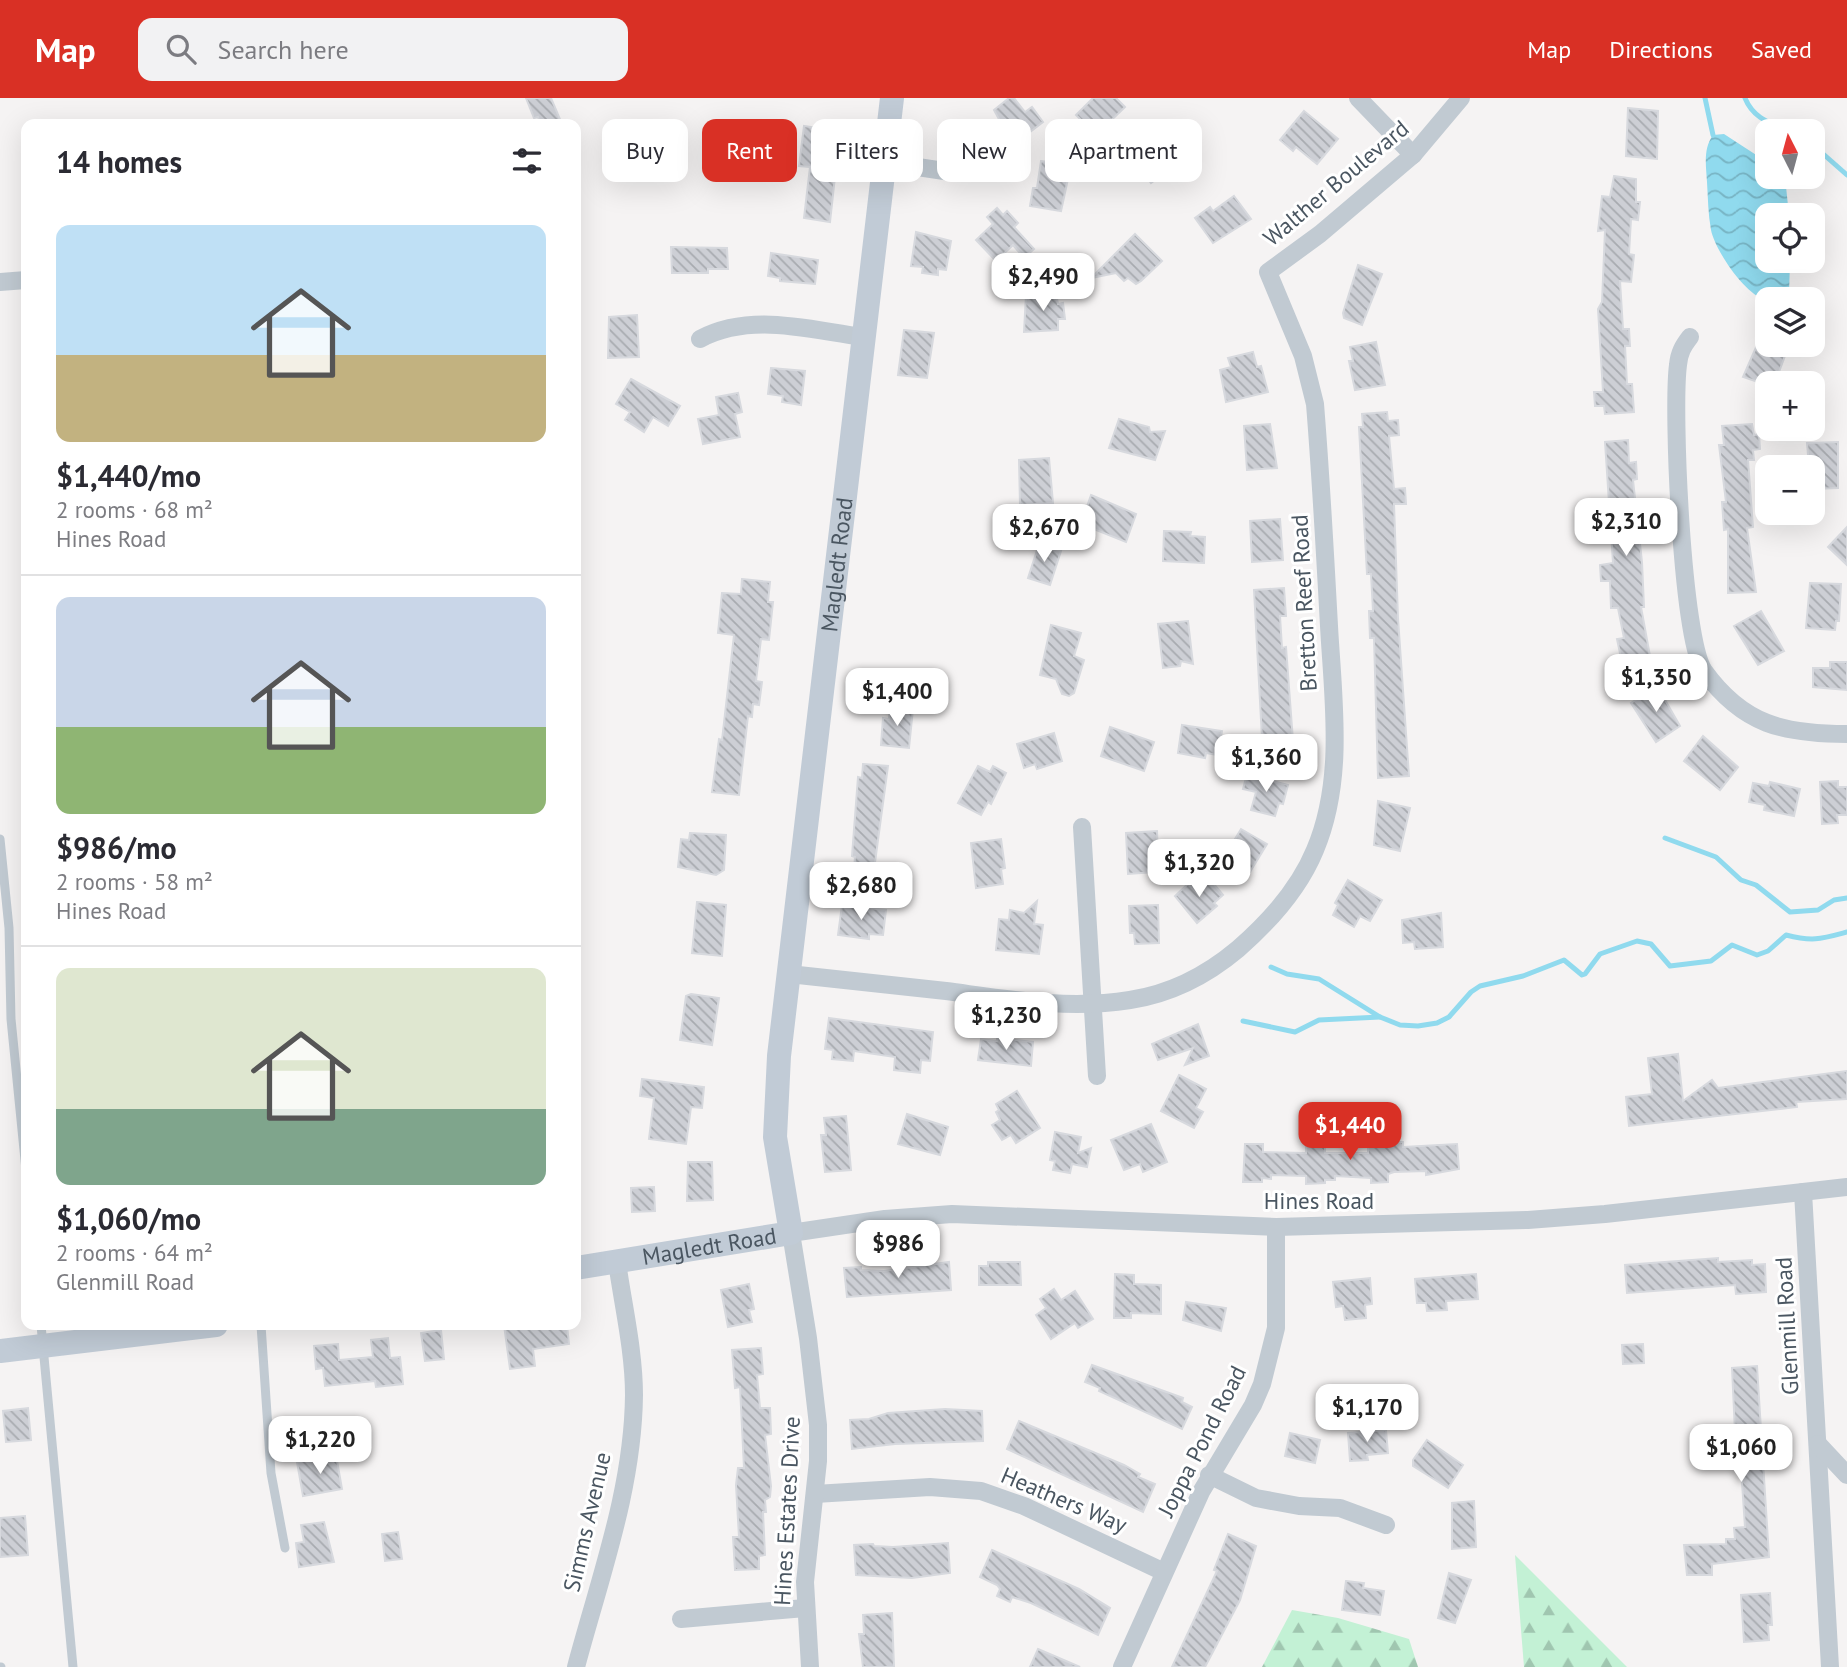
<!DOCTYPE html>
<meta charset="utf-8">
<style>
:root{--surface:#fff;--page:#f2f2f3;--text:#2b2b33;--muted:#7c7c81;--line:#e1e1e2;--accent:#d93025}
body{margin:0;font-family:"PT Sans",sans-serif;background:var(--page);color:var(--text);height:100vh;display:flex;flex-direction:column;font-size:26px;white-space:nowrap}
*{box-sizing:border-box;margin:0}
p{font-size:23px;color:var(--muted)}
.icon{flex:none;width:38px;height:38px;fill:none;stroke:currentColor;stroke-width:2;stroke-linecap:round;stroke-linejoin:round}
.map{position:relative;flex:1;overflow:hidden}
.panel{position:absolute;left:21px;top:21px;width:560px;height:1211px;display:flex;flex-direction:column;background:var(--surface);border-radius:14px;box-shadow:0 7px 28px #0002}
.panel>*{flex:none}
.banner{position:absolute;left:602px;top:21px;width:665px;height:63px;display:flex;gap:14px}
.needle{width:46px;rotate:354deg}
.buttons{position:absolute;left:1755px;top:21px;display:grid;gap:14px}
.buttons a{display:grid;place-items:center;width:70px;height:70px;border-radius:14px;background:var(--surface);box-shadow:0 7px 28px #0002;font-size:35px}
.price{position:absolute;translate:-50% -60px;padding:0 16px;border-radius:14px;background:#fff;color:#222;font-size:23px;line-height:46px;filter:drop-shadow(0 2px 4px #0008)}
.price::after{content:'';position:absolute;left:50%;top:42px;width:21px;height:16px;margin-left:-10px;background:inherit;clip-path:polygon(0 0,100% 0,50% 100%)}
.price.active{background:var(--accent);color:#fff}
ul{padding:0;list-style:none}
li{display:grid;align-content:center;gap:14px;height:371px;padding:0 35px}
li+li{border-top:2px solid var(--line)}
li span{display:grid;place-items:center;height:217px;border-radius:14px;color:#555}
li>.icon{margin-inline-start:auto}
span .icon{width:126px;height:126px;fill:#fffc;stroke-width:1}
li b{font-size:30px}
h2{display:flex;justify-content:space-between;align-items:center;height:84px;padding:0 35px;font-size:30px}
.tag{padding:0 24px;border-radius:14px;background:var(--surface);box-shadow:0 7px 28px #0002;font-size:24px;line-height:63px}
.tag.active{background:var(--accent);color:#fff}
header{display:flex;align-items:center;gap:42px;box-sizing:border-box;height:98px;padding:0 35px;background:var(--accent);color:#fff}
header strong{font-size:33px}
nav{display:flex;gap:38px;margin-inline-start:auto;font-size:24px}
.search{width:490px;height:63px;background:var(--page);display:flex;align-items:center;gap:18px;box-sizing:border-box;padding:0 24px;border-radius:14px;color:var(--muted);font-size:26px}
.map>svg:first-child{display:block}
</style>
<header>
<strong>Map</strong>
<div class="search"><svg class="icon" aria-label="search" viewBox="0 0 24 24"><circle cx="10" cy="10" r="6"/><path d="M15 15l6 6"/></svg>Search here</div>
<nav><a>Map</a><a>Directions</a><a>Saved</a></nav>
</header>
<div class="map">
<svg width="1847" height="1569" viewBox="0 0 1847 1569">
<defs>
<pattern id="forest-firs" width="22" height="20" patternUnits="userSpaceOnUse" patternTransform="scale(1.75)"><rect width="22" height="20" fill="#c3f1d5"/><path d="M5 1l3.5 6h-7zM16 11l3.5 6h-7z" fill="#a0c6b0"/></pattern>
<pattern id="water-waves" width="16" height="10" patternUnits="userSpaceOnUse" patternTransform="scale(1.75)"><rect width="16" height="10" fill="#90daee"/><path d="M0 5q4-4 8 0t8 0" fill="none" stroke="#78b4c4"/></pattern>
<pattern id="building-back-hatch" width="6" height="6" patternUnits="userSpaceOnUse" patternTransform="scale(1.75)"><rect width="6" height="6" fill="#cdcfd5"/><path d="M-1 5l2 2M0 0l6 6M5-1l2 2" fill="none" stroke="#a8abb0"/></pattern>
</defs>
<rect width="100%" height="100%" fill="#f5f3f3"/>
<g fill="url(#forest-firs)">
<polygon points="1515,1457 1627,1569 1524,1569"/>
<polygon points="1292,1512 1338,1520 1409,1541 1418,1569 1262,1569"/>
</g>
<path fill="url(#water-waves)" d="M1724,36L1767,64L1768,79H1785L1789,117H1768V163H1790L1789,197L1786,201C1780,201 1769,203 1766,202C1745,197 1715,152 1711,132C1708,116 1708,100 1707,84C1706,67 1703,51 1713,37Z"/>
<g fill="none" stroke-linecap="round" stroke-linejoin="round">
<g stroke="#90daee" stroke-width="5">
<polyline points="1705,0 1713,37"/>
<path d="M1745,0C1753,20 1770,25 1788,33"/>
<polyline points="1813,47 1847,77"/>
<polyline points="1665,740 1716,759 1741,782 1756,787 1790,814 1818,812 1834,802 1847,800"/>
<path d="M1271,869L1287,876L1319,881L1380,919L1400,927L1418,928L1437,925L1449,919L1471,894L1480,888L1523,878L1564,862L1582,877L1585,876L1600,856L1637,843L1651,846L1670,868L1711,863L1732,847L1757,857L1768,853L1786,837C1813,844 1821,841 1847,834"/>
<polyline points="1243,923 1295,934 1319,922 1380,919"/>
</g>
</g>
<g fill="url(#building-back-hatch)" stroke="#d7d9de" stroke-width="2">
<polygon points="526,0 551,0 562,26 540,26 538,19 534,20"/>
<polygon points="1009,0 1014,0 1025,14 1032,9 1043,24 1013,47 994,12"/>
<polygon points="1093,0 1116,0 1125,9 1100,33 1094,27 1090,31 1076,17"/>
<polygon points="1628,10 1658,13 1657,61 1626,58"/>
<polygon points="1304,13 1338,41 1317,66 1296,49 1293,53 1280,42"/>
<polygon points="804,28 840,33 830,124 804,120 810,69 799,68"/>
<polygon points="1166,38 1180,57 1162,70 1165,74 1151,85 1134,61"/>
<polygon points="1041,63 1071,67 1061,113 1030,108 1033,90 1037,90"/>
<polygon points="1614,78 1636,81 1636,104 1640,104 1638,122 1631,121 1629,156 1634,157 1631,184 1620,183 1623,231 1629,231 1630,248 1625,248 1627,286 1632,286 1634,314 1605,316 1604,308 1595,308 1594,294 1603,294 1598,211 1602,204 1605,132 1598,133 1602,98 1610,99"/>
<polygon points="1234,98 1251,121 1213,145 1195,120 1210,109 1213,113"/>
<polygon points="997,110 1003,117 1007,113 1018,125 1014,129 1034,151 1024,160 1013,147 996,163 976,142 993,126 987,119"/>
<polygon points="916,134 951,143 946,172 938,171 938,177 922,175 923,169 911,168"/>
<polygon points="1135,136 1162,163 1141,183 1136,186 1128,180 1124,183 1116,175 1091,180"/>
<polygon points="671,149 727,150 728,171 708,171 708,175 672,175"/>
<polygon points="771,155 818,162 815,186 780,183 780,180 768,178"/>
<polygon points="1358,167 1382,176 1362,227 1344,220 1343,215"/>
<polygon points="1056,195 1058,206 1063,205 1065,221 1058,221 1058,232 1024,234 1026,197"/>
<polygon points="637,217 639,259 608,260 609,219"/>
<polygon points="904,232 934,235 927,280 898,277"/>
<polygon points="1376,244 1385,287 1355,292 1349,263 1353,263 1350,249"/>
<polygon points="1757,247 1789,247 1779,274 1805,285 1761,285 1743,279"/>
<polygon points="1253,254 1257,269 1261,268 1268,294 1226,304 1220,272 1231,269 1228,260"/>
<polygon points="771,270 805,273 801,307 782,304 783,298 768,296"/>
<polygon points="631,281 680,308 668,328 653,319 644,334 625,322 630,314 616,306"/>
<polygon points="738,295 742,314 735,316 740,339 703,346 698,321 719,317 716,299"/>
<polygon points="1387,314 1388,323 1398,322 1399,337 1389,338 1394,391 1405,390 1406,406 1394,406 1398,520 1409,678 1378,680 1374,540 1370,540 1369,513 1373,513 1371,476 1367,476 1359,329 1363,329 1362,316"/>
<polygon points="1119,321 1149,329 1150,334 1165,333 1155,362 1109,350"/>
<polygon points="1270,326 1277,370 1247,372 1244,328"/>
<polygon points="1752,326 1754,337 1759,336 1760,351 1753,352 1754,362 1748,362 1753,429 1747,430 1756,494 1728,495 1728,431 1724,432 1722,404 1726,404 1719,347 1724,347 1722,328"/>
<polygon points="1628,342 1629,365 1636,364 1637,381 1633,382 1642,464 1644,509 1641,509 1652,569 1624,574 1617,541 1624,540 1618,510 1611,510 1610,483 1601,483 1600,467 1613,465 1605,344"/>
<polygon points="1838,344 1838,390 1813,391 1813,369 1809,369 1807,345"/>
<polygon points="1049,360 1053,405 1020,407 1019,362"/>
<polygon points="1091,397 1136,416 1126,444 1081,426"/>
<polygon points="1280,421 1283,462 1252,464 1250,423"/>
<polygon points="1847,429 1847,467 1828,449"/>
<polygon points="1164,433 1191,434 1190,438 1205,439 1204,465 1163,463"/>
<polygon points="1039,446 1061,453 1050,487 1028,480"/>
<polygon points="742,481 770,484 768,504 773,504 769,542 761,541 756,583 762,584 759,607 753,606 752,619 748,618 739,697 712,694 719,641 722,642 734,537 718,535 722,495 741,496"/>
<polygon points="1810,485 1841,486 1839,523 1836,523 1835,532 1806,530"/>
<polygon points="1284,490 1286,518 1280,518 1282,550 1286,549 1293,643 1288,644 1289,657 1263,659 1254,492"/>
<polygon points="1761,513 1784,553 1758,567 1734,528"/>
<polygon points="1188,523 1193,566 1181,563 1180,568 1163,570 1158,526"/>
<polygon points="1051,527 1081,535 1074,558 1084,562 1074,595 1069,598 1062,596 1056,581 1040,577"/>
<polygon points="1830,564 1847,564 1847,592 1813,589 1813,570 1830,570"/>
<polygon points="1657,588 1680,628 1656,644 1631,605"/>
<polygon points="890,609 913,611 909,650 881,647 883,620 889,621"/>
<polygon points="1182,627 1222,633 1218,657 1206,655 1205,660 1178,655"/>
<polygon points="1110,629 1154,644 1144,673 1101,658"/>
<polygon points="1054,635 1062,663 1037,671 1035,666 1024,670 1017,646"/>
<polygon points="1703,638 1738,669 1720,692 1684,663"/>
<polygon points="863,666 888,668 874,772 854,770 855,759 852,758 858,679 862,680"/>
<polygon points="978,668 990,674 993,668 1006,675 991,706 988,704 981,717 958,705"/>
<polygon points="1247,676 1288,687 1283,706 1279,705 1275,718 1251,712 1256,694 1243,691"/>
<polygon points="1838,683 1838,689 1847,689 1847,717 1837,717 1838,725 1822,726 1820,684"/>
<polygon points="1770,684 1800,691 1794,718 1764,712 1765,707 1749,704 1753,685 1769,688"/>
<polygon points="1378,703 1410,710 1400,753 1374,747"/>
<polygon points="1241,731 1267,746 1250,774 1224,759"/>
<polygon points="1157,733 1159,778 1156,774 1128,776 1126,735"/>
<polygon points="690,735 726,737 724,772 716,777 678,769 681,741 689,742"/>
<polygon points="1001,741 1005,770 1001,771 1003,786 976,790 971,745"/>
<polygon points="1208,779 1223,797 1214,805 1217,808 1197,825 1175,798 1191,783 1196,789"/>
<polygon points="1348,782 1382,802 1370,823 1360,818 1354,829 1333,817 1338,807 1335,805"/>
<polygon points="1037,803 1034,826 1043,827 1039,856 996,852 999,821 1009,822 1010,812 1024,815"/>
<polygon points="697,804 726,807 722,858 692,855"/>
<polygon points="842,807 886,812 883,837 869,836 869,841 838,837"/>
<polygon points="1158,807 1159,845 1135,846 1134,835 1130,835 1129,808"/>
<polygon points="1441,815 1443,849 1415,851 1414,844 1403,845 1402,822"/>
<polygon points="691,896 719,900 712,947 680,942 686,898"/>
<polygon points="829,920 933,934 930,963 921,962 920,975 894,972 895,959 854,953 853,963 832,961 833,952 825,951"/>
<polygon points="1198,926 1209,958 1185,967 1193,950 1158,962 1152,946"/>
<polygon points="997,940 1033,944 1031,968 978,962 981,941 997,943"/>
<polygon points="1678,956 1683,1003 1712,982 1718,990 1847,973 1847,1001 1796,1004 1797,1009 1629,1028 1626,999 1652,996 1648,960"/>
<polygon points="1179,977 1206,991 1196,1010 1203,1014 1194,1030 1161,1013"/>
<polygon points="642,981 704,989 702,1010 691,1009 686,1046 649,1041 654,1000 640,998"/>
<polygon points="1017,993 1040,1030 1016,1045 1011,1037 1002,1042 992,1027 1000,1022 996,1014 999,1012 996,1006"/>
<polygon points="907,1016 948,1029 940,1057 898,1046"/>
<polygon points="846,1018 851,1072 825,1074 821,1037 826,1037 824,1020"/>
<polygon points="1151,1026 1167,1064 1143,1074 1140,1066 1124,1072 1111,1042"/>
<polygon points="1055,1034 1081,1039 1078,1055 1091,1050 1087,1069 1072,1066 1070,1075 1053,1072 1055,1063 1050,1062"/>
<polygon points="1378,1035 1393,1035 1393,1044 1403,1044 1403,1049 1457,1046 1459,1071 1426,1077 1426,1073 1394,1074 1388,1076 1388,1084 1371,1085 1371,1080 1335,1078 1335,1082 1325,1082 1325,1085 1306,1086 1306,1078 1271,1077 1271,1081 1262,1080 1262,1084 1243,1084 1245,1046 1263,1046 1263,1054 1306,1055 1306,1048 1325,1047 1325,1055 1368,1055 1368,1046 1378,1046"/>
<polygon points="688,1064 712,1064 713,1102 687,1103"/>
<polygon points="654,1089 655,1113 632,1114 631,1090"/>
<polygon points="1718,1160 1718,1164 1752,1162 1752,1167 1765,1166 1766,1194 1736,1196 1735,1187 1627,1195 1625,1167"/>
<polygon points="949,1164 951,1192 847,1199 844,1170 861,1169 861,1172 884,1173"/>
<polygon points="988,1164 1020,1164 1021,1187 979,1187 979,1168 988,1168"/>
<polygon points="1115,1176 1134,1177 1134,1186 1161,1187 1161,1216 1131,1215 1131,1220 1114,1220"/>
<polygon points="1476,1176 1478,1201 1446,1203 1447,1212 1427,1213 1426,1205 1417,1205 1415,1181"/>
<polygon points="1370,1180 1372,1206 1365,1207 1366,1220 1345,1222 1343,1208 1336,1209 1333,1184"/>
<polygon points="749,1186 754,1211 749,1212 752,1224 728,1229 721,1192"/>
<polygon points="1054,1191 1061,1202 1075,1193 1093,1221 1078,1230 1075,1225 1051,1241 1036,1217 1046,1210 1040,1201"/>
<polygon points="1186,1204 1226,1210 1221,1233 1183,1222"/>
<polygon points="504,1227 567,1227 569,1246 533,1251 535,1268 510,1271"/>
<polygon points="441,1232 444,1261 425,1263 421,1235"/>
<polygon points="388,1240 390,1260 400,1259 403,1286 376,1289 375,1283 325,1288 323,1270 316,1271 314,1248 338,1246 339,1262 373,1259 371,1242"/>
<polygon points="1643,1246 1644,1265 1623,1266 1622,1247"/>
<polygon points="761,1250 763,1276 757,1277 760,1310 770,1310 771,1336 765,1337 771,1388 770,1399 765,1402 766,1414 763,1414 765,1457 759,1458 759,1471 735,1472 733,1439 739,1439 736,1387 738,1370 744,1370 740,1289 735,1290 732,1252"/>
<polygon points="1092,1267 1183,1300 1182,1304 1192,1309 1182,1331 1099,1293 1100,1290 1085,1284"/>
<polygon points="1757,1268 1769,1459 1712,1466 1712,1477 1687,1477 1684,1447 1726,1446 1726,1441 1735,1441 1734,1430 1745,1429 1740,1355 1736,1355 1732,1270"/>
<polygon points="28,1310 31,1342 6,1344 3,1313"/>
<polygon points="945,1311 982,1313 983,1343 895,1346 852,1351 850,1322 869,1321 888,1315"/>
<polygon points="1019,1323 1124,1367 1140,1376 1138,1379 1155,1386 1143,1414 1007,1351"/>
<polygon points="1386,1332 1388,1355 1367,1357 1368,1362 1350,1363 1348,1335"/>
<polygon points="1290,1335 1320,1342 1315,1365 1285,1358"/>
<polygon points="1427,1342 1463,1367 1448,1390 1413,1368 1413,1362"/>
<polygon points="336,1357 342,1391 303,1398 297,1364"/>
<polygon points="1474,1403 1476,1449 1452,1451 1452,1405"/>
<polygon points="25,1418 28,1457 0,1459 0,1420"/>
<polygon points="324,1424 334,1464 299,1469 296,1445 304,1444 301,1427"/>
<polygon points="398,1434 402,1461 385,1463 382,1436"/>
<polygon points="1228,1436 1256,1448 1240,1502 1205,1569 1172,1569 1217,1473 1214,1472"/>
<polygon points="948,1445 950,1475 912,1480 856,1477 854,1447 873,1446 874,1448 893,1449"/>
<polygon points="992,1452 1079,1491 1110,1510 1098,1537 1031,1505 1012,1499 1010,1504 997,1498 1000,1491 997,1487 980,1479"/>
<polygon points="1449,1475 1471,1482 1455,1525 1438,1520"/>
<polygon points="1346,1483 1364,1485 1363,1490 1384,1493 1380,1517 1342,1512"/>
<polygon points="1770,1495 1772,1527 1768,1527 1769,1542 1744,1544 1741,1497"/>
<polygon points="892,1515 894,1569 863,1569 859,1536 864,1536 863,1517"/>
<polygon points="1038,1551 1080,1569 1030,1569"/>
</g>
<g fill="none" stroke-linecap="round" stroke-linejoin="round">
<g stroke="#c1cad2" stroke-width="9">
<polyline points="0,741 9,830 11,921 26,1072"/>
<polyline points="41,1227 73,1569"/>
<polyline points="261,1227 271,1375 285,1450"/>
<polyline points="0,1569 1,1569"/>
</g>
<g stroke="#c1cad2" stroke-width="18">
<polyline points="1358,0 1413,57"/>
<polyline points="884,64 951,74"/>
<polyline points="0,184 26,182"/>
<path d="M1690,239C1683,248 1679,255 1678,267C1672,312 1682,542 1704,573C1743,627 1784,636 1847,636"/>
<path d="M700,241C751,214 809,232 863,239"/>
<polyline points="1082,729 1097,978"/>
<path d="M789,876C841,882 894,887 946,893C1007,901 1068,912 1130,902C1170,896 1207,877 1238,851C1269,824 1299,791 1315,752C1345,681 1333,602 1329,528C1325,454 1321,380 1315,306L1303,258L1268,174L1320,136L1413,57L1461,0"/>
<polyline points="1803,1094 1830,1569"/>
<polyline points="1818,1346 1847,1377"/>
<polyline points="1209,1377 1256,1400 1299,1408 1340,1410 1386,1427"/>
<polyline points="815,1396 930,1389 981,1393 1024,1408 1164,1474"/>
<polyline points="681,1521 805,1510"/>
<path d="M576,1569C600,1479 633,1391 634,1297C634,1253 623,1207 617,1164"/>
<polyline points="810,1569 805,1484 818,1363 818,1327 808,1240 791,1135 885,1121 952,1116 1276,1129 1528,1122 1605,1116 1847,1089"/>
<polyline points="1122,1569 1201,1394 1253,1307 1262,1286 1276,1230 1276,1129"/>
</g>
<g stroke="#c1cbd6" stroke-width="24">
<path id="s1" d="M576,1170L791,1135L775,1039L779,958L892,0"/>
<polyline points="0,1253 216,1227"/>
</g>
</g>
<g text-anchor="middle" stroke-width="6" stroke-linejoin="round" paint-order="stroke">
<g font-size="23" fill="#4a5661" stroke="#fff">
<text transform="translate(1336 85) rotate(-40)" y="8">Walther Boulevard</text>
<text dy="8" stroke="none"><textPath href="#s1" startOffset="891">Magledt Road</textPath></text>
<text transform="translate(1304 505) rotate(-93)" y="8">Bretton Reef Road</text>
<text x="1319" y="1111">Hines Road</text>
<text dy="8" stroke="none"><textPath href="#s1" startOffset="135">Magledt Road</textPath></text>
<text transform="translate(1787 1228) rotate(-93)" y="8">Glenmill Road</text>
<text transform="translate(1202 1343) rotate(-63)" y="8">Joppa Pond Road</text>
<text transform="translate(1064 1402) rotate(23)" y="8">Heathers Way</text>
<text transform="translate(787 1413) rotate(-87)" y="8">Hines Estates Drive</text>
<text transform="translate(587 1424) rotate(-77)" y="8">Simms Avenue</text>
</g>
</g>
</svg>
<div class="buttons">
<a><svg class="needle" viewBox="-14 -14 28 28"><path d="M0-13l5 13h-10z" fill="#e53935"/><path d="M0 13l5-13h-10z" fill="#7c7c81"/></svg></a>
<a><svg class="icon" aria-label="locate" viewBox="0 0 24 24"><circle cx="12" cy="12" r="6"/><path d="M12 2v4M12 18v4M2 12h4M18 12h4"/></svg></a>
<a><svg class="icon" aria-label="layers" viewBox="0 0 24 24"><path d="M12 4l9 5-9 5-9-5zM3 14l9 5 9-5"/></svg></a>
<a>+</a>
<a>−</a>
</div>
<b class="price" style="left:1043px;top:215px">$2,490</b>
<b class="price" style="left:1626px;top:460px">$2,310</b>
<b class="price" style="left:1044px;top:466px">$2,670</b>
<b class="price" style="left:1656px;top:616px">$1,350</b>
<b class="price" style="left:897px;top:630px">$1,400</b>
<b class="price" style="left:1266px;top:696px">$1,360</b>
<b class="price" style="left:1199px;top:801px">$1,320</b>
<b class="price" style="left:861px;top:824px">$2,680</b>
<b class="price" style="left:1006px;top:954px">$1,230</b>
<b class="price active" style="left:1350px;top:1064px">$1,440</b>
<b class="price" style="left:898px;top:1182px">$986</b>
<b class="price" style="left:1367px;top:1346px">$1,170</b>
<b class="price" style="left:320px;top:1378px">$1,220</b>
<b class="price" style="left:1741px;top:1386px">$1,060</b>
<div class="banner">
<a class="tag">Buy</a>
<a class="tag active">Rent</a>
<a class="tag">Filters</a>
<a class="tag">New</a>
<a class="tag">Apartment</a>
</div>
<section class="panel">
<h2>14 homes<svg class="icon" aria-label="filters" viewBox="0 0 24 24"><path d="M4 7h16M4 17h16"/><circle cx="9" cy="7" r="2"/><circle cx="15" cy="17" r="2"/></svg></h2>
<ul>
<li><span style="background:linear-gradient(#bfe0f5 60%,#c2b280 0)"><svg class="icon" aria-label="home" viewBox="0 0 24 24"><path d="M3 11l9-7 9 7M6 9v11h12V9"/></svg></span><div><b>$1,440/mo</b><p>2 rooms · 68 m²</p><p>Hines Road</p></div></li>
<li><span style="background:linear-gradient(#c9d6e8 60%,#8fb573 0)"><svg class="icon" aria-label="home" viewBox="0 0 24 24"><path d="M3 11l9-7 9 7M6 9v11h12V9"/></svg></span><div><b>$986/mo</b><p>2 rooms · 58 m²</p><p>Hines Road</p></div></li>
<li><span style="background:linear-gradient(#dfe7d0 65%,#7fa58c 0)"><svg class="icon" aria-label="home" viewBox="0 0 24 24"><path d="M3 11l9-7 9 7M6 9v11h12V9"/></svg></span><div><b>$1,060/mo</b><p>2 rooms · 64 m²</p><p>Glenmill Road</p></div></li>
</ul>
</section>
</div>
